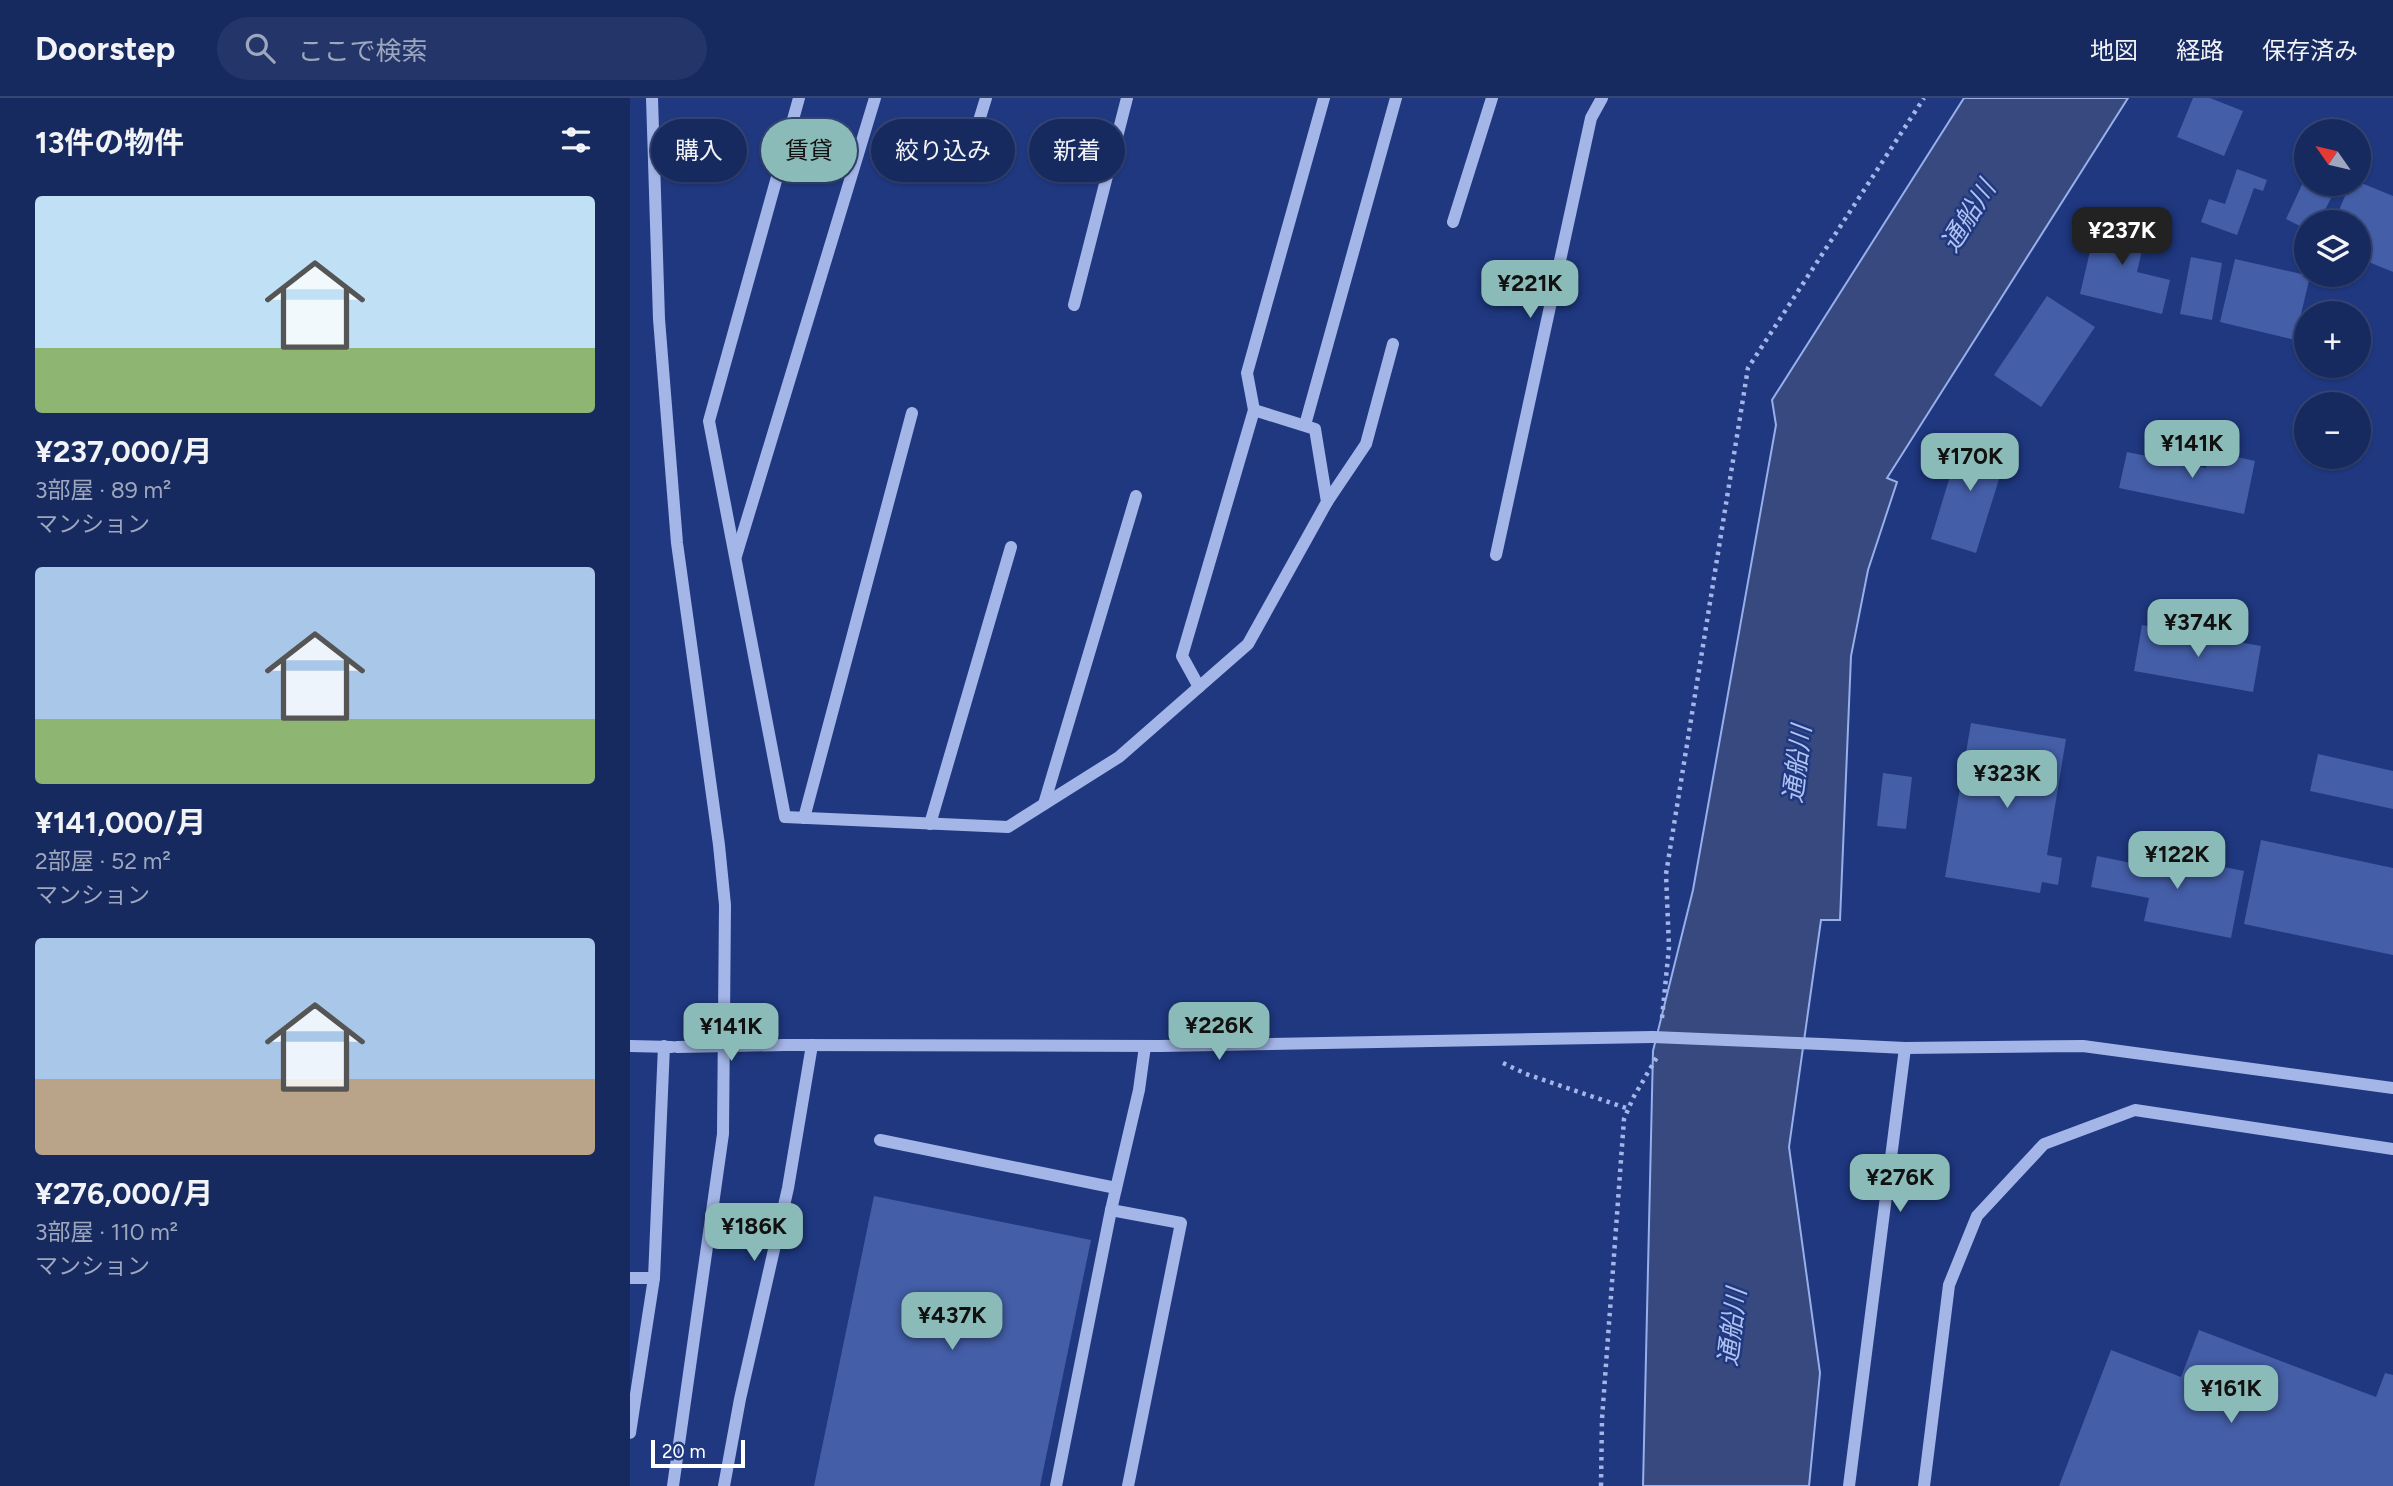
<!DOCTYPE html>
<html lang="ja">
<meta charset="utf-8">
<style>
:root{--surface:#172a60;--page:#243669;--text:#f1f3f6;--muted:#9ea7bd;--line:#364675;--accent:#8bbbb9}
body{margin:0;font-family:Figtree,"Noto Sans JP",sans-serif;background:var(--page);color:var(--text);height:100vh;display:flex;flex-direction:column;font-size:26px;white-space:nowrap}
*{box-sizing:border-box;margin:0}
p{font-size:23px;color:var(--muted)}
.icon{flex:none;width:38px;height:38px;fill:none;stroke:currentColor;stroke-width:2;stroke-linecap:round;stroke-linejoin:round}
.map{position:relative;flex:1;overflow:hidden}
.drawer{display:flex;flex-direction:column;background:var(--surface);width:630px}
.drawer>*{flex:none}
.banner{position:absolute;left:21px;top:21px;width:665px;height:63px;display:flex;gap:14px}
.needle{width:46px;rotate:304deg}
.controls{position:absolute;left:1664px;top:21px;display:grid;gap:14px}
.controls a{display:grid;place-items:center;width:77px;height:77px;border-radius:50%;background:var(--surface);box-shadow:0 2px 5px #0004,0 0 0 2px var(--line);font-size:35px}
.scale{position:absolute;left:21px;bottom:18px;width:94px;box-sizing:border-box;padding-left:7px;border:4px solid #fff;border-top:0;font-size:19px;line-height:24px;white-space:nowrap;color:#fff;-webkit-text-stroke:5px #1f3880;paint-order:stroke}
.price{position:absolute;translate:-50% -60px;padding:0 16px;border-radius:14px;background:var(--accent);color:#111;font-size:23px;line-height:46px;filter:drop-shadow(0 2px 4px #0008)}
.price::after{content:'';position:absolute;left:50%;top:42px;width:21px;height:16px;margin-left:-10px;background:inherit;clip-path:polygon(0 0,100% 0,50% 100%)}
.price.on{background:#222;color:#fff}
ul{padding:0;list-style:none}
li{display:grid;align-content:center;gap:14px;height:371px;padding:0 35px}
li span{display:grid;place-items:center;height:217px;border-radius:7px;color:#555}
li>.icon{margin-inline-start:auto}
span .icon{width:126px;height:126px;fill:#fffc;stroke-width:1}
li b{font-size:30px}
h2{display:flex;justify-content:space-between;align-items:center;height:84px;padding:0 35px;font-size:30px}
.pill{padding:0 24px;border-radius:32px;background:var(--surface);box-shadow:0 2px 5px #0004,0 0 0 2px var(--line);font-size:24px;line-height:63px}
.pill.on{background:var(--accent);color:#111}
header{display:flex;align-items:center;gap:42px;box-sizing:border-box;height:98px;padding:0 35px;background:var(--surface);border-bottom:2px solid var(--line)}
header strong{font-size:33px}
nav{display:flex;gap:38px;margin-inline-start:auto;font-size:24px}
.search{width:490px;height:63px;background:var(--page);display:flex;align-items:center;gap:18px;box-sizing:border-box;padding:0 24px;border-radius:38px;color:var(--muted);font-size:26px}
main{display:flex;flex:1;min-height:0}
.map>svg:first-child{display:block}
</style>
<header>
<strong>Doorstep</strong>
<div class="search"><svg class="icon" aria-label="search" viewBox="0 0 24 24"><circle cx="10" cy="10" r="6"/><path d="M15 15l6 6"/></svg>ここで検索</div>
<nav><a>地図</a><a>経路</a><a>保存済み</a></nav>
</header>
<main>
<section class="drawer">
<h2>13件の物件<svg class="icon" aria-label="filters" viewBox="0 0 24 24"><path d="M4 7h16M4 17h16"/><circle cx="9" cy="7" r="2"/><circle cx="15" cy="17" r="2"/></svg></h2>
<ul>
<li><span style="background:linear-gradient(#bfe0f5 70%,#8fb573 0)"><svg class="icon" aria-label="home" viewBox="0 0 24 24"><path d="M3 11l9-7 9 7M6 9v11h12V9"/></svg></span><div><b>¥237,000/月</b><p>3部屋 · 89 m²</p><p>マンション</p></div></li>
<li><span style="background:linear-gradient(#a9c7e8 70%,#8fb573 0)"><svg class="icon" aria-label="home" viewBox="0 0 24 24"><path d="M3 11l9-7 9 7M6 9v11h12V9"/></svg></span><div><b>¥141,000/月</b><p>2部屋 · 52 m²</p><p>マンション</p></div></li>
<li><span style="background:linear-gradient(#a9c7e8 65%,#b9a48a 0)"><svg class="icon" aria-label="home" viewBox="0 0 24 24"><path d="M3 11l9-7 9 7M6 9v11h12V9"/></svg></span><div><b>¥276,000/月</b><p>3部屋 · 110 m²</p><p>マンション</p></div></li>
</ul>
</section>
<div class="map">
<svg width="1763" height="1388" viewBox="0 0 1763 1388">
<rect width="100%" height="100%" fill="#1f3880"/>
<polygon fill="#37497f" stroke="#97afea" stroke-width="2" points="1334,0 1498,0 1257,380 1267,384 1238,472 1221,558 1210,822 1191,822 1159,1049 1190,1275 1179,1388 1013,1388 1023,953 1063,792 1146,327 1142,302"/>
<g fill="#445ea8">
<polygon points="1563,0 1580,0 1613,13 1594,58 1547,39"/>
<polygon points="1607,71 1637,82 1633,93 1624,90 1607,137 1571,124 1579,101 1595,106"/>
<polygon points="1676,78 1676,86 1688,86 1704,94 1689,124 1676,124 1676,131 1656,121"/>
<polygon points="1729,84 1763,98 1763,174 1729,160 1729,124 1704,124 1720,86 1729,86"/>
<polygon points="1469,115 1518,127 1507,174 1540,182 1532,216 1450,196"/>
<polygon points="1561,159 1592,165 1582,222 1550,216"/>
<polygon points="1605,161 1680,178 1665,242 1590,224"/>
<polygon points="1417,198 1465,229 1411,309 1364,277"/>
<polygon points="1333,335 1379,349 1346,455 1301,441"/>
<polygon points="1580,353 1625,363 1614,416 1489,390 1497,354 1576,370"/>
<polygon points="1512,527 1631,548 1623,594 1504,573"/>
<polygon points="1341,625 1436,641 1417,757 1432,760 1428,787 1412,784 1410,795 1315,779"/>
<polygon points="1688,656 1763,673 1763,711 1680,693"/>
<polygon points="1253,675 1282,679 1276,731 1247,728"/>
<polygon points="1631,742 1763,770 1763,857 1614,826"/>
<polygon points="1524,755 1614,773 1601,840 1514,823 1519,800 1461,789 1467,758 1521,769"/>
<polygon points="244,1098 461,1142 410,1388 184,1388"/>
<polygon points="1569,1232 1746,1299 1755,1275 1763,1277 1763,1388 1429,1388 1481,1252 1551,1279"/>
</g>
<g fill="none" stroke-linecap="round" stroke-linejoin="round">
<g stroke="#a4b6e8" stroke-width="4.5" stroke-dasharray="3.5 5" stroke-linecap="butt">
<polyline points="1032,920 1039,849 1036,776 1118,270 1294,0"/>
<polyline points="873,965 896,976 999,1011"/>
<polyline points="971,1388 972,1321 994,1021 1003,1000 1027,959"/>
</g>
<g stroke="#a4b6e8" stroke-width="12">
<polyline points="22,0 29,221 47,445 89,747 95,807 93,1036 43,1388"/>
<polyline points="169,0 79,323 155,719 378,729 489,659 618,546 697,404 685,331 624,312 617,275 694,0"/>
<polyline points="348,26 356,0"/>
<polyline points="823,124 862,0"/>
<polyline points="444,207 497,0"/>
<polyline points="675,327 766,0"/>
<polyline points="697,404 736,346 763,246"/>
<polyline points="866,457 961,20 972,0"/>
<polyline points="106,458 245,0"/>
<polyline points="569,589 552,558 624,312"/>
<polyline points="414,706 506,398"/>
<polyline points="174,720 282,315"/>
<polyline points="300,726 381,449"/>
<polyline points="1192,946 1275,950 1219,1388"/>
<polyline points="154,947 530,948 1023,939"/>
<polyline points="0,948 42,949"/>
<polyline points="1275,950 1453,948 1763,990"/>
<polyline points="250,1042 486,1090"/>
<polyline points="0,1180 24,1180"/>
<polyline points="0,1335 24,1180 34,948"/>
<polyline points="94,1388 110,1301 158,1090 182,947"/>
<polyline points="426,1388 481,1112"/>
<polyline points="498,1388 551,1125 481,1112 509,992 515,948"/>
<polyline points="1294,1388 1319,1187 1347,1118 1414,1046 1505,1012 1763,1051"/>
</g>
<g stroke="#a4b6e8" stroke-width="12">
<polyline points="1023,939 1192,946"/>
<polyline points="47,949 154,947"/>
</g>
</g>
<g text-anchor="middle" stroke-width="5" stroke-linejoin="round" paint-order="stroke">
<g font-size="26" font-style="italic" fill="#afc1f0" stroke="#1f3880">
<text transform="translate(1338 118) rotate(-58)" y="9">通船川</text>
<text transform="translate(1167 666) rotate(-83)" y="9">通船川</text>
<text transform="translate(1102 1229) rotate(-83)" y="9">通船川</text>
</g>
</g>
</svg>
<div class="controls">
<a><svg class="needle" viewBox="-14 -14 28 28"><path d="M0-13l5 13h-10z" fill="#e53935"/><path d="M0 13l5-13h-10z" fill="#9ea7bd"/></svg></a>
<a><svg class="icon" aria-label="layers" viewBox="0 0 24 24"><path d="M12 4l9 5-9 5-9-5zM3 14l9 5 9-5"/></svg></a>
<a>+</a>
<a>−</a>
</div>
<div class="scale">20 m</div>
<b class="price on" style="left:1492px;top:169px">¥237K</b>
<b class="price" style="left:900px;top:222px">¥221K</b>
<b class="price" style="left:1562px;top:382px">¥141K</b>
<b class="price" style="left:1340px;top:395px">¥170K</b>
<b class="price" style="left:1568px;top:561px">¥374K</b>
<b class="price" style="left:1377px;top:712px">¥323K</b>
<b class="price" style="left:1547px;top:793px">¥122K</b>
<b class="price" style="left:589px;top:964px">¥226K</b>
<b class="price" style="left:101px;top:965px">¥141K</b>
<b class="price" style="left:1270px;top:1116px">¥276K</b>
<b class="price" style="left:124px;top:1165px">¥186K</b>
<b class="price" style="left:322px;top:1254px">¥437K</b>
<b class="price" style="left:1601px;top:1327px">¥161K</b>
<div class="banner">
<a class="pill">購入</a>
<a class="pill on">賃貸</a>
<a class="pill">絞り込み</a>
<a class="pill">新着</a>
</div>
</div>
</main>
